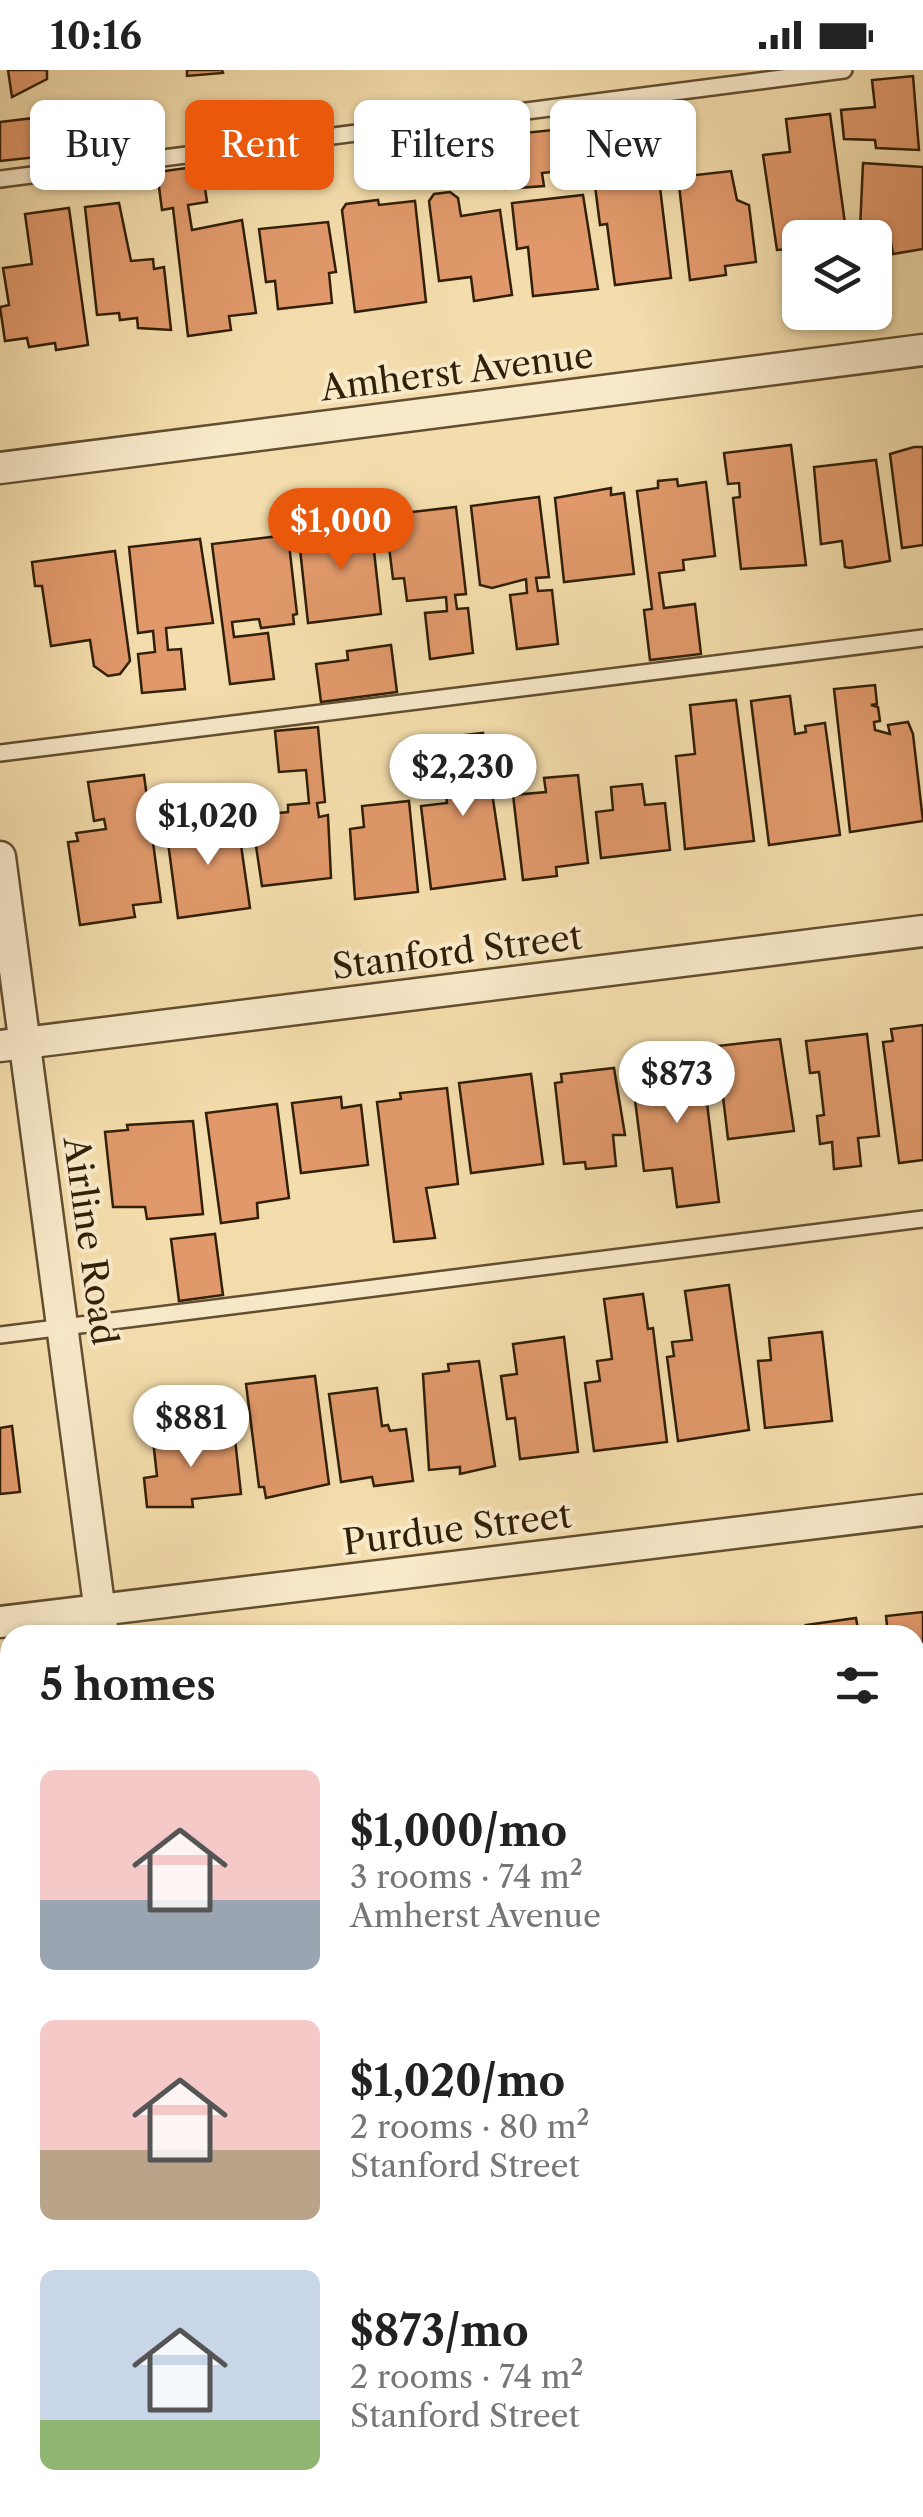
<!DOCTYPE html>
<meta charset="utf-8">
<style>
:root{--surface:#fff;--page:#f6f6f6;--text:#222;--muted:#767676;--accent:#ea580c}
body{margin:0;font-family:"Libre Caslon Text",serif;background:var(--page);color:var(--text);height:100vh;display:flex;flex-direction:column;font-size:38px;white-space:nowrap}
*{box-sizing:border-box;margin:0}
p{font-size:32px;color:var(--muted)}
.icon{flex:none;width:55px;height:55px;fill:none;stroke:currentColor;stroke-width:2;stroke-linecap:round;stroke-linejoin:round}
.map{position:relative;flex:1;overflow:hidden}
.sheet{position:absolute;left:0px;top:1555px;width:925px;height:892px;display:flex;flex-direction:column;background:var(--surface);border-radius:30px 30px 0 0;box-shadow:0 2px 8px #0004}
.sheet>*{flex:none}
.guide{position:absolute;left:30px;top:30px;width:865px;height:90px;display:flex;gap:20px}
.tools{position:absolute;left:782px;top:150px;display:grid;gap:20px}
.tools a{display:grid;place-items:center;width:110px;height:110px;border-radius:15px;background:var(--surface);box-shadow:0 2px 8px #0004;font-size:50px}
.price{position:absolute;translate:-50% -85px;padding:0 22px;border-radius:35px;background:#fff;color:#222;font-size:32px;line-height:65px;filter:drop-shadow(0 2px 5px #0008)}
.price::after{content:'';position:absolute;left:50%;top:60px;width:30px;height:22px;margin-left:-15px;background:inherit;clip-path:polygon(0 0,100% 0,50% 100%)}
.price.on{background:var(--accent);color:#fff}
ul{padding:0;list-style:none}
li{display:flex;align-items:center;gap:30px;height:250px;padding:0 40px}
li span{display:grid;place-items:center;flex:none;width:280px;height:200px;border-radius:15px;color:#555}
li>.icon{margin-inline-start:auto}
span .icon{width:120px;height:120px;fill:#fffc;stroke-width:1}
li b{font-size:42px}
h2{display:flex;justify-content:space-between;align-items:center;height:120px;padding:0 40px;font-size:42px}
.tag{padding:0 35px;border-radius:15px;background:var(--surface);box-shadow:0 2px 8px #0004;font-size:35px;line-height:90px}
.tag.on{background:var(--accent);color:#fff}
.status{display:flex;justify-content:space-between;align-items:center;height:70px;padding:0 50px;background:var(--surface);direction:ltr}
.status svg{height:28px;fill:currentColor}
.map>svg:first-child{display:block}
</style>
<div class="status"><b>10:16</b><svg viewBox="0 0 49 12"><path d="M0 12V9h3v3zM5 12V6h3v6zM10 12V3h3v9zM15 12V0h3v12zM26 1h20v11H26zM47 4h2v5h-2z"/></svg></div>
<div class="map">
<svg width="923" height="2447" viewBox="0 0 923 2447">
<rect width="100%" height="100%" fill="#f4ddac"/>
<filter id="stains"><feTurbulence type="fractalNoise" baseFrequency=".002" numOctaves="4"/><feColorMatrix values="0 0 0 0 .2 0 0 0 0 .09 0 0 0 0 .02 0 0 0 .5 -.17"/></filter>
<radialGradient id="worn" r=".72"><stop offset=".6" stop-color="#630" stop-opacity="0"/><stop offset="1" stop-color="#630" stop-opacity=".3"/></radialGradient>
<g fill="#e1996b" stroke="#311f07" stroke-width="2.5">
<polygon points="8,0 47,0 47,9 12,27"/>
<polygon points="187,0 222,0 223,3 187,6"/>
<polygon points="913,6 919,80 876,78 875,70 844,69 841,40 875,37 872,10"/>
<polygon points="830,44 847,168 800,168 800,189 791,191 790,179 777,180 763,85 790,82 786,49"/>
<polygon points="42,47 47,86 0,91 0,52"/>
<polygon points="581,57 586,98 542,103 544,116 505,119 501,87 516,85 514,64"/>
<polygon points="863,93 923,97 923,179 893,184 889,161 860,160"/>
<polygon points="202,96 207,132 188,135 192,160 242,150 256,243 229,246 231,260 188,266 173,138 162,140 157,102"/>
<polygon points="658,101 671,208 615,215 607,154 600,155 594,108"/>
<polygon points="731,101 737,130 749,135 756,192 725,196 726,205 690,210 678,107"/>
<polygon points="450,122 458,128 461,146 500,140 512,225 474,231 471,207 439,211 429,131 434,124"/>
<polygon points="583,125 598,219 533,226 528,177 517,179 512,133"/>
<polygon points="378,130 379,135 415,131 426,232 355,242 342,140 346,134"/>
<polygon points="119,133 131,191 153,189 154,199 164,197 171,260 138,258 137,248 120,250 119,243 97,245 85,137"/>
<polygon points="69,138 88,275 56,280 55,273 29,277 27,268 5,271 0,237 9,235 3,198 32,194 25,144"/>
<polygon points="328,152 336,202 329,203 332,233 278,239 275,211 266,212 259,159"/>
<polygon points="791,375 806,495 741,499 733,428 740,427 739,413 728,414 724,383"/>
<polygon points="914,377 923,377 923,475 902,478 890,384"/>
<polygon points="876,390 890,491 850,498 845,497 842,471 821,474 814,397"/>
<polygon points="677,409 678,416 706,412 715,486 683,490 684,500 659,503 664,538 695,534 701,584 650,590 644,540 652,539 637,421 658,418 658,411"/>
<polygon points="611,418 611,425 624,423 634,504 564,512 555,428"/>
<polygon points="539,427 549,507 536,508 538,521 552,520 558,574 517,579 510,525 527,523 526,509 492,518 480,515 471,436"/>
<polygon points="456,437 466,524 455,525 457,539 468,538 473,583 430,589 425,543 447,541 446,527 407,531 404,508 393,509 385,445"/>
<polygon points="357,447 358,456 371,454 381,544 308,553 300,479 326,476 323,451"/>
<polygon points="288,465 297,544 293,545 294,554 261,558 259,549 232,552 234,567 268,563 274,609 230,614 212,474"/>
<polygon points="200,469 213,553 166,558 168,580 181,579 185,619 142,623 138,584 155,582 153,561 138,563 129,477"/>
<polygon points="115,481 130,591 120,604 108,606 94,596 90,570 51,576 42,516 35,516 32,492"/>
<polygon points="391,575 397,622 321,632 316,594 348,590 347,581"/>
<polygon points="875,615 877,634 871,635 878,637 880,651 874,652 875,660 890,664 888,655 908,652 913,664 923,751 850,762 834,619"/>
<polygon points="790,626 795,664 806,662 805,656 825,653 840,765 769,775 751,631"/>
<polygon points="736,630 754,771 685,779 676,686 695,684 690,635"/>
<polygon points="318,657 325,732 317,733 319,747 328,745 331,808 262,816 253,756 258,755 257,745 288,742 288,735 309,733 306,700 279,702 275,661"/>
<polygon points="483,663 505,809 431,819 421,736 447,733 439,668"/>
<polygon points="144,705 161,832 133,835 135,847 80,855 68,772 78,771 76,763 106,759 104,749 94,751 88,712"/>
<polygon points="578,705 588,793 556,797 557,806 523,810 513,725 546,722 544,708"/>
<polygon points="642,714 645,735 665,733 670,780 601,788 596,742 613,740 611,717"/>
<polygon points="409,731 418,822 355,829 350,759 364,757 362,736"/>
<polygon points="237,747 250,838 178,848 166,757"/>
<polygon points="923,955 923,1090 899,1093 883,972 893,971 891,959"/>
<polygon points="867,964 879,1066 858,1068 861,1096 834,1099 832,1072 820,1074 817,1046 824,1045 819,1002 810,1003 806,971"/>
<polygon points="780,969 794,1061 728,1069 717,976"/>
<polygon points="697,984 698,992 702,992 719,1132 677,1137 672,1098 644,1101 631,998 655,995 654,989"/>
<polygon points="614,998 625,1065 613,1065 616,1096 586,1099 585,1092 564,1094 555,1013 562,1012 561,1004"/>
<polygon points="531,1004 543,1094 471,1103 459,1013"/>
<polygon points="447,1018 458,1114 426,1118 435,1168 394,1172 377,1032 401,1029 400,1023"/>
<polygon points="341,1027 342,1038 361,1035 368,1095 301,1103 292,1033"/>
<polygon points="277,1034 289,1128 257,1133 258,1148 221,1153 206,1043"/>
<polygon points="193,1051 203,1144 147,1149 145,1137 113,1137 105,1062 128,1060 127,1055"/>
<polygon points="215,1164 223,1225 179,1231 171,1169"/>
<polygon points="729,1215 749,1360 678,1371 667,1287 674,1286 672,1272 692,1270 685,1221"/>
<polygon points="643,1224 648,1259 653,1258 667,1372 594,1381 585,1313 600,1311 597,1291 612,1289 604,1229"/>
<polygon points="822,1262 832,1351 765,1358 758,1291 771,1290 769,1268"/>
<polygon points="564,1267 578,1382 520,1389 515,1348 507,1349 501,1306 517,1304 513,1274"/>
<polygon points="479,1291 495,1396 460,1404 460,1397 429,1400 423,1304 449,1301 448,1294"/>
<polygon points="315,1306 329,1414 266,1428 264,1417 259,1417 246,1314"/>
<polygon points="377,1318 382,1356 388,1355 390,1361 406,1359 413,1411 374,1416 372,1407 341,1412 329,1324"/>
<polygon points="12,1356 20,1422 0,1424 0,1358"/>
<polygon points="181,1358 182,1370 235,1369 241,1424 192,1429 193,1437 147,1437 144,1408 157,1406 152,1361"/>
<polygon points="923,1542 923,1650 915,1651 915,1565 888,1565 886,1546"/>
<polygon points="856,1548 859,1565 808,1565 806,1555"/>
<polygon points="9,1669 10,1763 0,1764 0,1671"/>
<polygon points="10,1967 10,2048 4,2049 0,1968"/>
<polygon points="923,2199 923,2266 915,2267 915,2200"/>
<polygon points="10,2304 10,2438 33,2438 3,2442 0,2447 0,2305"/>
<polygon points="88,2438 132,2438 134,2447 65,2447 88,2443"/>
</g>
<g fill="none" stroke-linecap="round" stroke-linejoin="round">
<defs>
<g id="service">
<polyline points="0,109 844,0"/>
<polyline points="0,683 923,568"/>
<polyline points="0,1265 923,1149"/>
<polyline points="915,1732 923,1731"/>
<polyline points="0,1847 10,1846"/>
<polyline points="915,2389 923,2388"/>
<polyline points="447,2447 523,2438"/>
</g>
<g id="minor">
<polyline points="0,398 923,280"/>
<polyline points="0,787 103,1565"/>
<polyline points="0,976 923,861"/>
<polyline points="0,1552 923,1440"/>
<polyline points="915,2063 923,2062"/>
<polyline points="0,2175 10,2173"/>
<polyline points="221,2438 222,2447"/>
</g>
</defs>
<use href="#service" stroke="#624e30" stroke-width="20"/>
<use href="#minor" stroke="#624e30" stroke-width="35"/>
<use href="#service" stroke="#f8e9c9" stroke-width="15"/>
<use href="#minor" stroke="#f8e9c9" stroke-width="30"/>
</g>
<g text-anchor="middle" stroke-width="8" stroke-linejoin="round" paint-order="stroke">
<g font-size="35" fill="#311f07" stroke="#f8e9c9">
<text transform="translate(457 302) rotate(-7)" y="12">Amherst Avenue</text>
<text transform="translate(457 882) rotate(-7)" y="12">Stanford Street</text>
<text transform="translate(90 1171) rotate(82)" y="12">Airline Road</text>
<text transform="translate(457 1459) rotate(-7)" y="12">Purdue Street</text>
</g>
</g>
<rect width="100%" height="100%" filter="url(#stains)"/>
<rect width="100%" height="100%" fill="url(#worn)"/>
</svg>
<div class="tools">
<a><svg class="icon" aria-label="layers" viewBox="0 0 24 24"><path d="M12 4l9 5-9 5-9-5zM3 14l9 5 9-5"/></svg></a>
</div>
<b class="price on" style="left:341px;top:503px">$1,000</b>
<b class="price" style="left:463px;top:749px">$2,230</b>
<b class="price" style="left:208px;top:798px">$1,020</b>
<b class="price" style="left:677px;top:1056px">$873</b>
<b class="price" style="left:191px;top:1400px">$881</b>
<div class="guide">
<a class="tag">Buy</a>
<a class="tag on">Rent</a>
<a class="tag">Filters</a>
<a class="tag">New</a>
</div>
<section class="sheet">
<h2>5 homes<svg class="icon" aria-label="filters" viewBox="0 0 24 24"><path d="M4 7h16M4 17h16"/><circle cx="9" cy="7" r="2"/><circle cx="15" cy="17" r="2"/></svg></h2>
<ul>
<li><span style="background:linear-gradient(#f6c9c9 65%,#9aa5b1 0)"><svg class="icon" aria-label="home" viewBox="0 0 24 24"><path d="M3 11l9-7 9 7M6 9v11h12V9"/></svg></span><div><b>$1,000/mo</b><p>3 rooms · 74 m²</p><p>Amherst Avenue</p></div></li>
<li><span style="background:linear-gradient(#f6c9c9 65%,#b9a48a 0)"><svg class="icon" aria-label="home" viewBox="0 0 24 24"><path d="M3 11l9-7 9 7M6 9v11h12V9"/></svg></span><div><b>$1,020/mo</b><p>2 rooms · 80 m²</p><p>Stanford Street</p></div></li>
<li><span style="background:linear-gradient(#c9d6e8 75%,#8fb573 0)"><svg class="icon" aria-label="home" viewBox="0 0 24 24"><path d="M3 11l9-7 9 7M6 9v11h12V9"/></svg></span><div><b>$873/mo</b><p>2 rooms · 74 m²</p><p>Stanford Street</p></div></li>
</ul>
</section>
</div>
